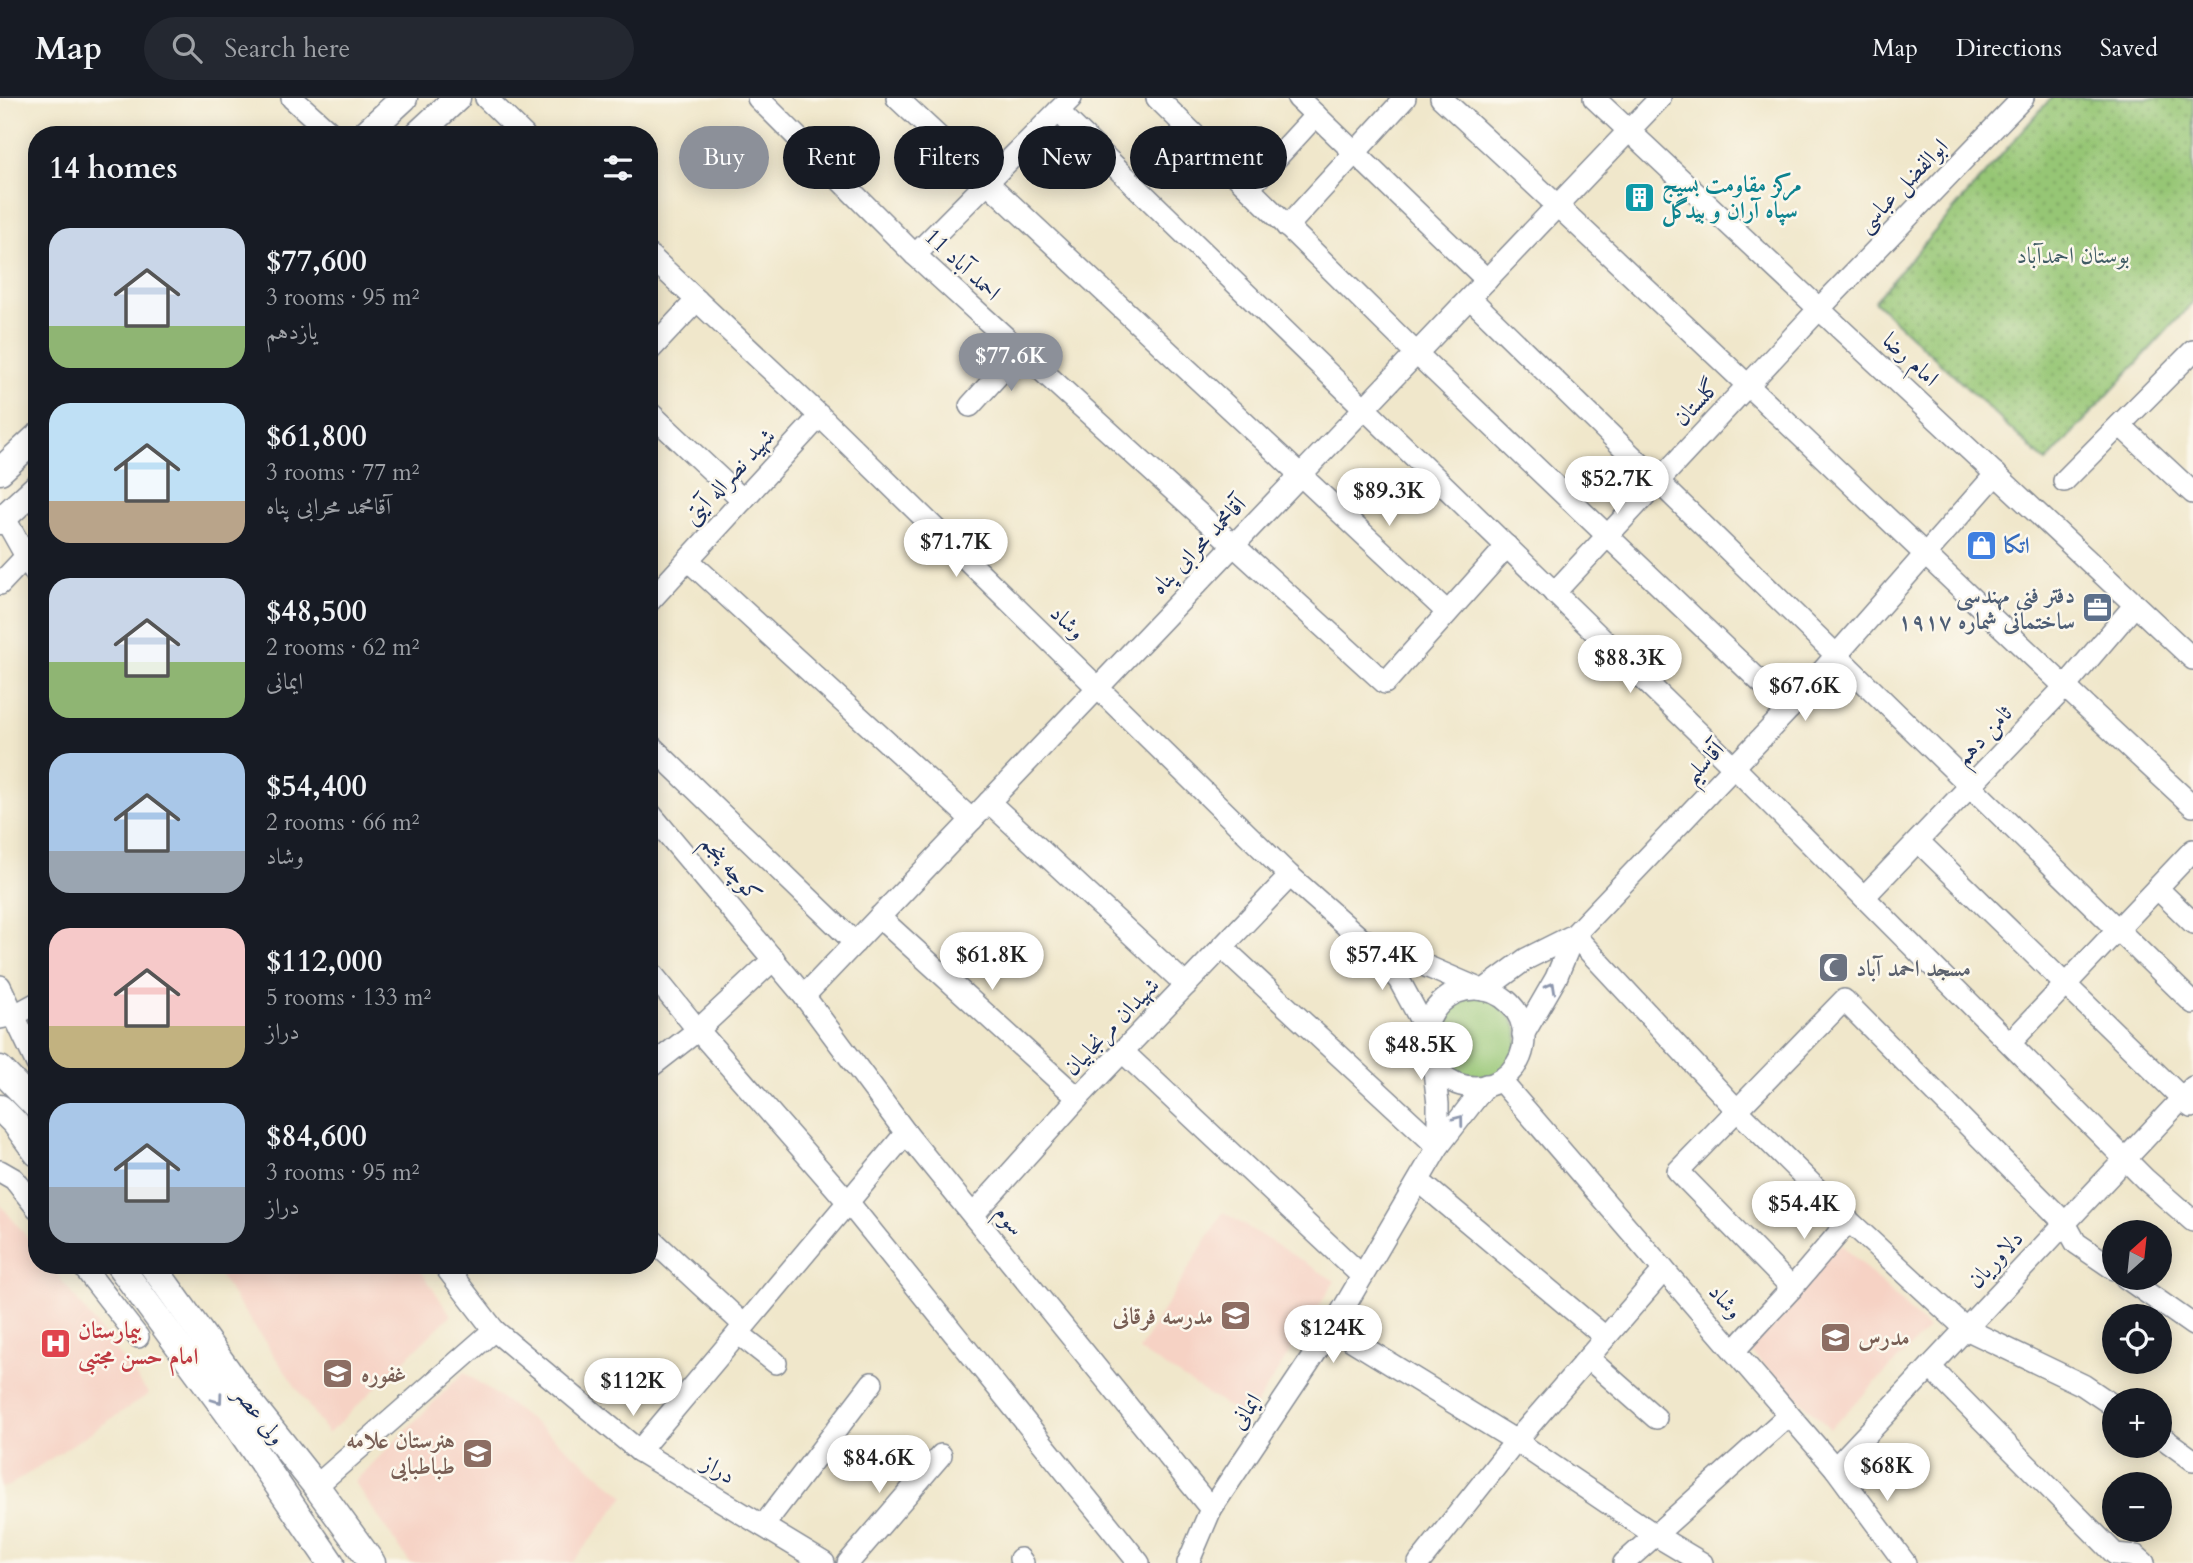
<!DOCTYPE html>
<meta charset="utf-8">
<style>
:root{--surface:#171b24;--page:#242831;--text:#f1f3f6;--muted:#9ea1a6;--line:#363941;--accent:#8c9099}
body{margin:0;font-family:Cardo,Amiri,serif;background:var(--page);color:var(--text);height:100vh;display:flex;flex-direction:column;font-size:26px;white-space:nowrap}
*{box-sizing:border-box;margin:0}
p{font-size:23px;color:var(--muted)}
.icon{flex:none;width:38px;height:38px;fill:none;stroke:currentColor;stroke-width:2;stroke-linecap:round;stroke-linejoin:round}
.map{position:relative;flex:1;overflow:hidden}
.details{position:absolute;left:28px;top:28px;width:630px;height:1148px;display:flex;flex-direction:column;background:var(--surface);border-radius:28px;box-shadow:0 4px 18px #0003}
.details>*{flex:none}
.hud{position:absolute;left:679px;top:28px;width:665px;height:63px;display:flex;gap:14px}
.needle{width:46px;rotate:27deg}
.fabs{position:absolute;left:2102px;top:1122px;display:grid;gap:14px}
.fabs a{display:grid;place-items:center;width:70px;height:70px;border-radius:50%;background:var(--surface);box-shadow:0 4px 18px #0003;font-size:35px}
.price{position:absolute;translate:-50% -60px;padding:0 16px;border-radius:24px;background:#fff;color:#222;font-size:23px;line-height:46px;filter:drop-shadow(0 2px 4px #0008)}
.price::after{content:'';position:absolute;left:50%;top:42px;width:21px;height:16px;margin-left:-10px;background:inherit;clip-path:polygon(0 0,100% 0,50% 100%)}
.price.active{background:var(--accent);color:#fff}
ul{padding:0;list-style:none}
li{display:flex;align-items:center;gap:21px;height:175px;padding:0 21px}
li span{display:grid;place-items:center;flex:none;width:196px;height:140px;border-radius:21px;color:#555}
li>.icon{margin-inline-start:auto}
span .icon{width:84px;height:84px;fill:#fffc;stroke-width:1}
li b{font-size:30px}
h2{display:flex;justify-content:space-between;align-items:center;height:84px;padding:0 21px;font-size:30px}
.pill{padding:0 24px;border-radius:32px;background:var(--surface);box-shadow:0 4px 18px #0003;font-size:24px;line-height:63px}
.pill.active{background:var(--accent);color:#fff}
header{display:flex;align-items:center;gap:42px;box-sizing:border-box;height:98px;padding:0 35px;background:var(--surface);border-bottom:2px solid var(--line)}
header strong{font-size:33px}
nav{display:flex;gap:38px;margin-inline-start:auto;font-size:24px}
.search{width:490px;height:63px;background:var(--page);display:flex;align-items:center;gap:18px;box-sizing:border-box;padding:0 24px;border-radius:38px;color:var(--muted);font-size:26px}
.map>svg:first-child{display:block}
</style>
<header>
<strong>Map</strong>
<div class="search"><svg class="icon" aria-label="search" viewBox="0 0 24 24"><circle cx="10" cy="10" r="6"/><path d="M15 15l6 6"/></svg>Search here</div>
<nav><a>Map</a><a>Directions</a><a>Saved</a></nav>
</header>
<div class="map">
<svg width="2193" height="1465" viewBox="0 0 2193 1465">
<defs>
<pattern id="park-dots" width="8" height="8" patternUnits="userSpaceOnUse" patternTransform="scale(1.75)"><rect width="8" height="8" fill="#96c675"/><path d="M2 2h.1M6 6h.1" fill="none" stroke="#7aa163" stroke-width="1.8" stroke-linecap="round"/></pattern>
</defs>
<rect width="100%" height="100%" fill="#fbf7ec"/>
<filter id="ink" filterUnits="userSpaceOnUse"><feTurbulence type="fractalNoise" baseFrequency=".0143" numOctaves="2"/><feDisplacementMap in="SourceGraphic" scale="14" xChannelSelector="R" yChannelSelector="G"/><feConvolveMatrix kernelMatrix="1 2 1 2 8 2 1 2 1" color-interpolation-filters="sRGB"/></filter>
<filter id="wash" filterUnits="userSpaceOnUse"><feTurbulence type="fractalNoise" baseFrequency=".00686" numOctaves="4" result="noise"/><feDisplacementMap in="SourceGraphic" scale="28" xChannelSelector="R" yChannelSelector="G"/><feGaussianBlur stdDeviation="1.57" result="paint"/><feColorMatrix in="noise" values="0 0 0 0 0 0 0 0 0 0 0 0 0 0 0 0 0 1.4 0 .05"/><feComposite in="paint" operator="in"/></filter>
<g filter="url(#wash)">
<rect width="100%" height="100%" fill="#f0e7cb"/>
<g fill="#f6d2c4">
<polygon points="0,1106 37,1151 37,1167 50,1167 149,1296 9,1388 0,1390"/>
<polygon points="1223,1114 1335,1183 1247,1321 1139,1252"/>
<polygon points="1841,1146 1928,1231 1830,1331 1743,1247"/>
<polygon points="212,1167 417,1167 451,1217 328,1336"/>
<polygon points="464,1274 538,1327 625,1398 572,1465 410,1465 354,1384"/>
</g>
<path fill="#96c675" stroke="#587a6a" stroke-width="2" d="M1484,892C1493,908 1512,912 1517,932C1520,946 1515,962 1504,972C1461,1013 1402,941 1449,907C1459,900 1472,896 1484,892Z"/>
<polygon fill="url(#park-dots)" stroke="#587a6a" stroke-width="2" points="2051,0 2193,0 2193,204 2046,364 1874,203"/>
</g>
<g filter="url(#ink)">
<g fill="none" stroke-linecap="round" stroke-linejoin="round">
<defs>
<g id="minor">
<polyline points="292,0 333,37"/>
<polyline points="486,0 524,37"/>
<polyline points="758,0 915,157 1385,585 1507,448"/>
<polyline points="897,0 1447,514"/>
<polyline points="1157,0 1417,256 1789,611"/>
<polyline points="1298,0 1487,182"/>
<path d="M1441,0C1695,232 1940,475 2193,708"/>
<polyline points="1594,0 2193,561"/>
<polyline points="1058,13 1734,669 2145,1081 2193,1123"/>
<polyline points="1249,90 1316,17"/>
<polyline points="1287,129 1405,0"/>
<polyline points="649,157 820,318 1290,778 1360,840 1399,882 1426,932"/>
<polyline points="915,157 1071,0"/>
<polyline points="1470,200 2193,905"/>
<polyline points="649,253 697,202"/>
<polyline points="970,308 1020,253"/>
<polyline points="649,314 743,402"/>
<polyline points="2120,327 2193,395"/>
<polyline points="2064,383 2193,253"/>
<polyline points="4,419 37,478"/>
<polyline points="688,462 972,722"/>
<polyline points="0,486 35,449"/>
<polyline points="1554,495 1819,211 2023,0"/>
<polyline points="649,504 820,318"/>
<polyline points="649,646 855,845"/>
<polyline points="989,704 1186,887"/>
<polyline points="649,714 804,898 906,1035 1211,1411"/>
<polyline points="1918,743 2191,1009"/>
<polyline points="2157,790 2193,825"/>
<polyline points="1864,799 2064,590 2134,508"/>
<polyline points="879,819 1078,1000"/>
<polyline points="1574,837 1737,1012 1849,1123 1966,1231 2083,1287 2114,1308"/>
<polyline points="1368,843 1479,891"/>
<polyline points="649,872 698,932 848,1104 1139,1465"/>
<polyline points="0,888 37,966"/>
<circle cx="1475" cy="940" r="49"/>
<polyline points="1484,892 1526,861 1574,837"/>
<polyline points="804,898 1660,0"/>
<polyline points="0,920 15,917 37,905"/>
<polyline points="1523,937 1556,880 1574,837 1789,611 1996,376"/>
<polyline points="2010,945 2193,752"/>
<polyline points="1122,953 1362,1178"/>
<polyline points="1433,965 1438,1006 1438,1049 1486,987"/>
<polyline points="649,970 698,932 774,861"/>
<polyline points="1500,982 1835,1370 1905,1465"/>
<polyline points="0,1073 14,1081 37,1110"/>
<polyline points="1419,1083 1605,1239"/>
<polyline points="973,1117 1078,1000 1290,778"/>
<polyline points="649,1139 744,1227"/>
<polyline points="82,1167 138,1239"/>
<polyline points="444,1167 494,1232 639,1353 824,1465"/>
<polyline points="2126,1180 2193,1227"/>
<polyline points="1792,1190 1849,1123"/>
<polyline points="1332,1230 1516,1343 1655,1437 1702,1465"/>
<polyline points="738,1235 776,1265"/>
<polyline points="1734,1253 1792,1190 1678,1073 1844,902 2065,1125 2076,1145 2114,1171"/>
<polyline points="1588,1260 1656,1320"/>
<polyline points="1930,1269 2115,1456 2136,1458 2144,1465"/>
<polyline points="2160,1338 2193,1362"/>
<polyline points="639,1353 906,1035"/>
<polyline points="1835,1370 2193,989"/>
<polyline points="316,1388 494,1232"/>
<polyline points="763,1428 872,1285"/>
<polyline points="1020,1461 1023,1465"/>
<polyline points="848,1465 941,1357"/>
<polyline points="1188,1465 1211,1411 1332,1230 1438,1049 1222,849"/>
<polyline points="1419,1465 1516,1343 1664,1172"/>
<polyline points="1624,1465 1789,1317"/>
</g>
<g id="major">
<polyline points="364,37 404,0"/>
<polyline points="417,37 457,0"/>
<polyline points="0,373 37,339"/>
<polyline points="0,423 37,389"/>
<polyline points="0,971 37,1009"/>
<polyline points="0,1010 15,1025 37,1055"/>
<polyline points="119,1167 236,1326 331,1465"/>
<polyline points="152,1167 252,1307 316,1388 372,1465"/>
</g>
</defs>
<use href="#minor" stroke="#868b94" stroke-width="24"/>
<use href="#major" stroke="#868b94" stroke-width="29"/>
<use href="#minor" stroke="#fff" stroke-width="21"/>
<use href="#major" stroke="#fff" stroke-width="26"/>
</g>
<defs><path id="oneway-chevron" d="M-2-3.5L2.5 0L-2 3.5" fill="none" stroke-width="1.6" stroke-linecap="round" stroke-linejoin="round" transform="scale(1.75)"/></defs>
<g stroke="#8d97ae">
<use href="#oneway-chevron" transform="translate(1551 889) rotate(-61)"/>
<use href="#oneway-chevron" transform="translate(1459 1022) rotate(-53)"/>
<use href="#oneway-chevron" transform="translate(218 1301) rotate(54)"/>
</g>
</g>
<defs>
<symbol id="building-square" viewBox="-11 -11 22 22"><rect x="-9" y="-9" width="18" height="18" rx="4" fill="#0f9aa8" stroke="#fbf7ec"/><path d="M-4-6H4V6H1V3H-1V6H-4ZM-2.5-4.3h1.7v1.8h-1.7ZM.8-4.3h1.7v1.8H.8ZM-2.5-1h1.7V.8h-1.7ZM.8-1h1.7V.8H.8Z" fill="#fff"/></symbol>
<symbol id="shop-square" viewBox="-11 -11 22 22"><rect x="-9" y="-9" width="18" height="18" rx="4" fill="#3f7fe0" stroke="#fbf7ec"/><path d="M-5-2.5h2.3a2.7 3.5 0 0 1 5.4 0H5L5.5 6h-11ZM-1.5-2.5h3a1.5 2.3 0 0 0-3 0Z" fill="#fff"/></symbol>
<symbol id="office-square" viewBox="-11 -11 22 22"><rect x="-9" y="-9" width="18" height="18" rx="4" fill="#5c6f8a" stroke="#fbf7ec"/><path d="M-6-3h4V-5.5h4V-3h4V5H-6ZM-1-4.5V-3h2v-1.5ZM-6 0V1H6V0Z" fill="#fff"/></symbol>
<symbol id="mosque-square" viewBox="-11 -11 22 22"><rect x="-9" y="-9" width="18" height="18" rx="4" fill="#6b7280" stroke="#fbf7ec"/><path d="M3.5-4.9A6 6 0 1 0 3.5 4.9A5 5 0 1 1 3.5-4.9Z" fill="#fff"/></symbol>
<symbol id="school-square" viewBox="-11 -11 22 22"><rect x="-9" y="-9" width="18" height="18" rx="4" fill="#8d6e63" stroke="#fbf7ec"/><path d="M0-5L7-2L0 1L-7-2ZM-4 1L0 2.5L4 1V4Q0 6-4 4Z" fill="#fff"/></symbol>
<symbol id="hospital-square" viewBox="-11 -11 22 22"><rect x="-9" y="-9" width="18" height="18" rx="4" fill="#e0444e" stroke="#fbf7ec"/><path d="M-5-5h3v3.5h4V-5h3V5h-3V1.5h-4V5h-3Z" fill="#fff"/></symbol>
</defs>
<g fill-rule="evenodd">
<use href="#building-square" x="1622" y="82" width="35" height="35"/>
<use href="#shop-square" x="1964" y="430" width="35" height="35"/>
<use href="#office-square" x="2080" y="492" width="35" height="35"/>
<use href="#mosque-square" x="1816" y="852" width="35" height="35"/>
<use href="#school-square" x="1218" y="1200" width="35" height="35"/>
<use href="#school-square" x="1818" y="1222" width="35" height="35"/>
<use href="#hospital-square" x="38" y="1228" width="35" height="35"/>
<use href="#school-square" x="320" y="1258" width="35" height="35"/>
<use href="#school-square" x="460" y="1338" width="35" height="35"/>
</g>
<g text-anchor="middle" stroke-width="5" stroke-linejoin="round" paint-order="stroke">
<g font-size="23" font-weight="bold" fill="#0d838f" stroke="#fbf7ec" text-anchor="start">
<text x="1662" y="94">مرکز مقاومت بسیج<tspan x="1662" dy="26">سپاه آران و بیدگل</tspan></text>
</g>
<g font-size="23" fill="#1b2f5e" stroke="#fbf7ec">
<text transform="translate(1902 87) rotate(-46)" y="8">ابوالفضل عباسی</text>
<text transform="translate(963 166) rotate(43)" y="8">احمد آباد 11</text>
<text transform="translate(1911 261) rotate(43)" y="8">امام رضا</text>
<text transform="translate(1696 304) rotate(-47)" y="8">گلستان</text>
<text transform="translate(729 378) rotate(-47)" y="8">شهید نصراله آیتی</text>
<text transform="translate(1198 447) rotate(-46)" y="8">آقامحمد محرابی پناه</text>
<text transform="translate(1068 524) rotate(44)" y="8">وشاد</text>
<text transform="translate(1983 637) rotate(-47)" y="8">ثامن دهم</text>
<text transform="translate(1703 664) rotate(-46)" y="8">آقاسلیم</text>
<text transform="translate(732 770) rotate(50)" y="8">کوچه پنجم</text>
<text transform="translate(1111 928) rotate(-46)" y="8">شهیدان مرنجابیان</text>
<text transform="translate(1010 1122) rotate(51)" y="8">سوم</text>
<text transform="translate(1995 1161) rotate(-47)" y="8">دلاوریان</text>
<text transform="translate(1726 1203) rotate(49)" y="8">وشاد</text>
<text transform="translate(1245 1313) rotate(-56)" y="8">ایمانی</text>
<text transform="translate(260 1317) rotate(52)" y="8">ولی عصر</text>
<text transform="translate(719 1371) rotate(31)" y="8">دراز</text>
</g>
<g font-size="23" fill="#405c65" stroke="#fbf7ec">
<text x="2073" y="165">بوستان احمدآباد</text>
</g>
<g font-size="23" font-weight="bold" fill="#366cbe" stroke="#fbf7ec" text-anchor="start">
<text x="2004" y="455">اتکا</text>
</g>
<g font-size="23" font-weight="bold" fill="#4e5e75" stroke="#fbf7ec" text-anchor="end">
<text x="2075" y="505">دفتر فنی مهندسی<tspan x="2075" dy="26">ساختمانی شماره ۱۹۱۷</tspan></text>
</g>
<g font-size="23" font-weight="bold" fill="#5b616d" stroke="#fbf7ec" text-anchor="start">
<text x="1856" y="878">مسجد احمد آباد</text>
</g>
<g font-size="23" font-weight="bold" fill="#785e54" stroke="#fbf7ec" text-anchor="end">
<text x="1213" y="1226">مدرسه فرقانی</text>
<text x="1858" y="1247" text-anchor="start">مدرس</text>
<text x="361" y="1284" text-anchor="start">غفوره</text>
<text x="455" y="1350">هنرستان علامه<tspan x="455" dy="26">طباطبایی</tspan></text>
</g>
<g font-size="23" font-weight="bold" fill="#be3a42" stroke="#fbf7ec" text-anchor="start">
<text x="78" y="1240">بیمارستان<tspan x="78" dy="26">امام حسن مجتبی</tspan></text>
</g>
</g>
</svg>
<div class="fabs">
<a><svg class="needle" viewBox="-14 -14 28 28"><path d="M0-13l5 13h-10z" fill="#e53935"/><path d="M0 13l5-13h-10z" fill="#9ea1a6"/></svg></a>
<a><svg class="icon" aria-label="locate" viewBox="0 0 24 24"><circle cx="12" cy="12" r="6"/><path d="M12 2v4M12 18v4M2 12h4M18 12h4"/></svg></a>
<a>+</a>
<a>−</a>
</div>
<b class="price active" style="left:1011px;top:295px">$77.6K</b>
<b class="price" style="left:1617px;top:418px">$52.7K</b>
<b class="price" style="left:1389px;top:430px">$89.3K</b>
<b class="price" style="left:956px;top:481px">$71.7K</b>
<b class="price" style="left:1630px;top:597px">$88.3K</b>
<b class="price" style="left:1805px;top:625px">$67.6K</b>
<b class="price" style="left:992px;top:894px">$61.8K</b>
<b class="price" style="left:1382px;top:894px">$57.4K</b>
<b class="price" style="left:1421px;top:984px">$48.5K</b>
<b class="price" style="left:1804px;top:1143px">$54.4K</b>
<b class="price" style="left:1333px;top:1267px">$124K</b>
<b class="price" style="left:633px;top:1320px">$112K</b>
<b class="price" style="left:879px;top:1397px">$84.6K</b>
<b class="price" style="left:1887px;top:1405px">$68K</b>
<div class="hud">
<a class="pill active">Buy</a>
<a class="pill">Rent</a>
<a class="pill">Filters</a>
<a class="pill">New</a>
<a class="pill">Apartment</a>
</div>
<section class="details">
<h2>14 homes<svg class="icon" aria-label="filters" viewBox="0 0 24 24"><path d="M4 7h16M4 17h16"/><circle cx="9" cy="7" r="2"/><circle cx="15" cy="17" r="2"/></svg></h2>
<ul>
<li><span style="background:linear-gradient(#c9d6e8 70%,#8fb573 0)"><svg class="icon" aria-label="home" viewBox="0 0 24 24"><path d="M3 11l9-7 9 7M6 9v11h12V9"/></svg></span><div><b>$77,600</b><p>3 rooms · 95 m²</p><p>یازدهم</p></div></li>
<li><span style="background:linear-gradient(#bfe0f5 70%,#b9a48a 0)"><svg class="icon" aria-label="home" viewBox="0 0 24 24"><path d="M3 11l9-7 9 7M6 9v11h12V9"/></svg></span><div><b>$61,800</b><p>3 rooms · 77 m²</p><p>آقامحمد محرابی پناه</p></div></li>
<li><span style="background:linear-gradient(#c9d6e8 60%,#8fb573 0)"><svg class="icon" aria-label="home" viewBox="0 0 24 24"><path d="M3 11l9-7 9 7M6 9v11h12V9"/></svg></span><div><b>$48,500</b><p>2 rooms · 62 m²</p><p>ایمانی</p></div></li>
<li><span style="background:linear-gradient(#a9c7e8 70%,#9aa5b1 0)"><svg class="icon" aria-label="home" viewBox="0 0 24 24"><path d="M3 11l9-7 9 7M6 9v11h12V9"/></svg></span><div><b>$54,400</b><p>2 rooms · 66 m²</p><p>وشاد</p></div></li>
<li><span style="background:linear-gradient(#f6c9c9 70%,#c2b280 0)"><svg class="icon" aria-label="home" viewBox="0 0 24 24"><path d="M3 11l9-7 9 7M6 9v11h12V9"/></svg></span><div><b>$112,000</b><p>5 rooms · 133 m²</p><p>دراز</p></div></li>
<li><span style="background:linear-gradient(#a9c7e8 60%,#9aa5b1 0)"><svg class="icon" aria-label="home" viewBox="0 0 24 24"><path d="M3 11l9-7 9 7M6 9v11h12V9"/></svg></span><div><b>$84,600</b><p>3 rooms · 95 m²</p><p>دراز</p></div></li>
</ul>
</section>
</div>
